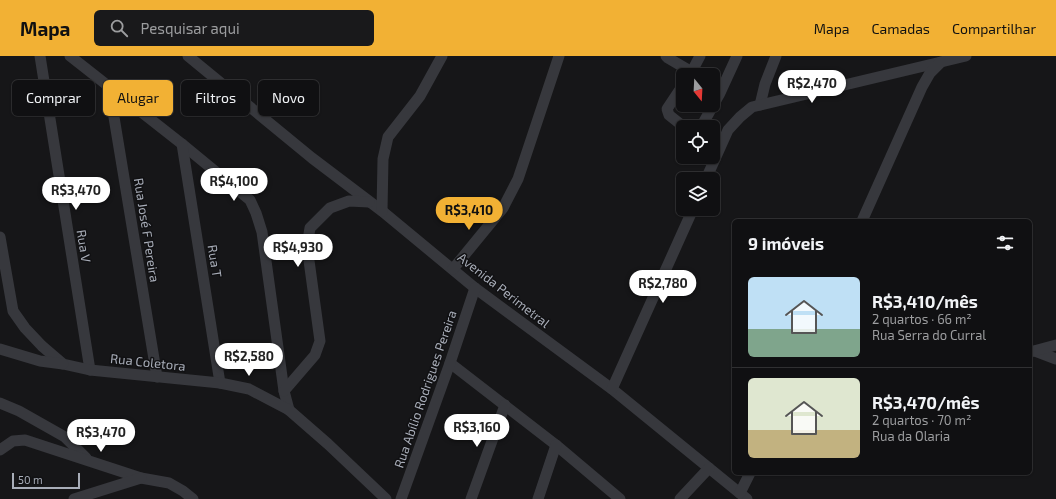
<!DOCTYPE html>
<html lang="pt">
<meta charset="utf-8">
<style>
:root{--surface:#101012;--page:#19191b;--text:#f1f3f6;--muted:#9c9d9f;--line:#303032;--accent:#f2b134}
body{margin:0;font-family:"Exo 2",sans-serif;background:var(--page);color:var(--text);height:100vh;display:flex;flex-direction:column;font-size:15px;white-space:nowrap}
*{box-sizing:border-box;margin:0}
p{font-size:13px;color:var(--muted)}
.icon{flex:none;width:22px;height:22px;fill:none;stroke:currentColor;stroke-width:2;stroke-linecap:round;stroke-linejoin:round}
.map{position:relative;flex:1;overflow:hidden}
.details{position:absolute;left:732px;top:163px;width:300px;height:256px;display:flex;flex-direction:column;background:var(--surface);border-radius:6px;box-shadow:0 1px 3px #0004,0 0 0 1px var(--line)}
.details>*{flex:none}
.hud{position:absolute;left:12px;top:24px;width:380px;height:36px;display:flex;gap:8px}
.needle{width:26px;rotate:162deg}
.buttons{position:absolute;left:676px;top:12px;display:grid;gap:8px}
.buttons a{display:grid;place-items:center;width:44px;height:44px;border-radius:6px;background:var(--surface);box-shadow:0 1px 3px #0004,0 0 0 1px var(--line);font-size:20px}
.scale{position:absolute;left:12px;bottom:10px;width:68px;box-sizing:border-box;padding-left:4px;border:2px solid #a8adb8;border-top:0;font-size:11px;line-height:14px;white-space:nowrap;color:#a8adb8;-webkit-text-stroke:3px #111113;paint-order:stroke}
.price{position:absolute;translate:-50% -34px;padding:0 9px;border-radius:14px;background:#fff;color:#222;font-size:13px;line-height:26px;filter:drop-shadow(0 1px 2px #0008)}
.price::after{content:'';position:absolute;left:50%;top:24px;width:12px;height:9px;margin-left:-6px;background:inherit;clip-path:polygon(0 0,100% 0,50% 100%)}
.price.active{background:var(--accent);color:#111}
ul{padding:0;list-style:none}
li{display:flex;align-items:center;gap:12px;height:100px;padding:0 16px}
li+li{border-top:1px solid var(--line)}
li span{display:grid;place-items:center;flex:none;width:112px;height:80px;border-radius:6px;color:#555}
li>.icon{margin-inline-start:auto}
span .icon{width:48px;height:48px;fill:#fffc;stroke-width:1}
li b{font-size:17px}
h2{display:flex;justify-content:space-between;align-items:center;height:48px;padding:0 16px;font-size:17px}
.chip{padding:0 14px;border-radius:6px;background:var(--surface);box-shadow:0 1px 3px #0004,0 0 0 1px var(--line);font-size:14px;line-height:36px}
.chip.active{background:var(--accent);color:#111}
header{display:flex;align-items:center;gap:24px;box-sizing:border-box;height:56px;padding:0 20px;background:var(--accent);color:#111}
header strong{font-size:19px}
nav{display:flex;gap:22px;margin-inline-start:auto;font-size:14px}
.search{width:280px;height:36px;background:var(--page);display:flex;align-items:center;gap:10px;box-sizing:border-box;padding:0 14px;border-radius:6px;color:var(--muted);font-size:15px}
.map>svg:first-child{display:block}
</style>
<header>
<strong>Mapa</strong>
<div class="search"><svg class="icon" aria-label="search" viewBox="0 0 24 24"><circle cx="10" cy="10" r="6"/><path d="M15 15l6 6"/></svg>Pesquisar aqui</div>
<nav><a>Mapa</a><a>Camadas</a><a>Compartilhar</a></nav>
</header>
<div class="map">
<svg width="1056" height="443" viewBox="0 0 1056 443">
<rect width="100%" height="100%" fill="#161618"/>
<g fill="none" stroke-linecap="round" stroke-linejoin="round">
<g stroke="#37383d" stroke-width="11">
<polyline points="40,0 90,314"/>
<polyline points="70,0 182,88 250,144 256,157 262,176 284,335 289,354"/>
<polyline points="188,0 312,102 382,155 475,232 612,333 747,443"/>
<polyline points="666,0 668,2 697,19"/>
<polyline points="690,19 700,0"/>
<polyline points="683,29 667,53 669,59 684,71"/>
<polyline points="109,31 157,321"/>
<polyline points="760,49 765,28 776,0"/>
<polyline points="701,71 720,37 737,0"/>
<polyline points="182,88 220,327"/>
<polyline points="706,123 728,74 740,61 752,51 941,6"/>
<polyline points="382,155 383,103 388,81 420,40 442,0"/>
<polyline points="862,165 922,31 930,17 941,6 966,0"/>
<polyline points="0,181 13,255 25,272 42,290 63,308 90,314 220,327 249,333 289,354 328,388 386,443"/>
<polyline points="453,213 503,152 518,123 559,0"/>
<polyline points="0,293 40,305 63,308"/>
<polyline points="1035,295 1056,303"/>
<polyline points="1030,296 1056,289"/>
<polyline points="450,307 556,389 620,443"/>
<polyline points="612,333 693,153"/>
<polyline points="284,335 315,299 320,285 307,190 310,172 330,152 349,145 369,146"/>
<polyline points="0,347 19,355 65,381 86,402"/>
<polyline points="0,394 13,385 25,384 141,422 169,427 183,435 193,443"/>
<polyline points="740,437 750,417"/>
<polyline points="74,443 141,422"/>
<polyline points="401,443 450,307 475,232"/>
<polyline points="471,443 505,349"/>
<polyline points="538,443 556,389"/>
<polyline points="680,443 709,412"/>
</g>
</g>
<g text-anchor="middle" stroke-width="3" stroke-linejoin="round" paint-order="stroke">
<g font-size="13" fill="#a8adb8" stroke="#111113">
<text transform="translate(147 174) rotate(81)" y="5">Rua José F Pereira</text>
<text transform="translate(84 190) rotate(81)" y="5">Rua V</text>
<text transform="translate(215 205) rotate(81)" y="5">Rua T</text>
<text transform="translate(504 234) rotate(38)" y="5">Avenida Perimetral</text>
<text transform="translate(148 306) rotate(6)" y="5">Rua Coletora</text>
<text transform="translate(425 333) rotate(-71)" y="5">Rua Abílio Rodrigues Pereira</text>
</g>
</g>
</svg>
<div class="buttons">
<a><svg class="needle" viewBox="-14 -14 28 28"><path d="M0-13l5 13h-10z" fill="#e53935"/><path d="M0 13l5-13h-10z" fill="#9c9d9f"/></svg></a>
<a><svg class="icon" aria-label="locate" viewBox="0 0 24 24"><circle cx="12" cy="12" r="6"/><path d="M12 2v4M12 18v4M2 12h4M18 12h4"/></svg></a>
<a><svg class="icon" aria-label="layers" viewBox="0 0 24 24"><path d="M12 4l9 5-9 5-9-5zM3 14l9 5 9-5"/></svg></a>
</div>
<div class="scale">50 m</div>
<b class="price" style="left:812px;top:48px">R$2,470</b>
<b class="price" style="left:234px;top:146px">R$4,100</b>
<b class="price" style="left:76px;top:155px">R$3,470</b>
<b class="price active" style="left:469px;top:175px">R$3,410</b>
<b class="price" style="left:298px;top:212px">R$4,930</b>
<b class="price" style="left:663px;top:248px">R$2,780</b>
<b class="price" style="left:249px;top:321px">R$2,580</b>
<b class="price" style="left:477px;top:392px">R$3,160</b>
<b class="price" style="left:101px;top:397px">R$3,470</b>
<div class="hud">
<a class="chip">Comprar</a>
<a class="chip active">Alugar</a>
<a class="chip">Filtros</a>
<a class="chip">Novo</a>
</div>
<section class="details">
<h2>9 imóveis<svg class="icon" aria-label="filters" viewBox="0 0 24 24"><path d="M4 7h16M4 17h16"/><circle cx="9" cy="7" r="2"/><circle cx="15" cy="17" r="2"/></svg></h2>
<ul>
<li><span style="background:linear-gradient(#bfe0f5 65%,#7fa58c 0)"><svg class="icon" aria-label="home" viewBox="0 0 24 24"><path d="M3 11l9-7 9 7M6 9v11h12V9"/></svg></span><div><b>R$3,410/mês</b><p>2 quartos · 66 m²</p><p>Rua Serra do Curral</p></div></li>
<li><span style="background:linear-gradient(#dfe7d0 65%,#c2b280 0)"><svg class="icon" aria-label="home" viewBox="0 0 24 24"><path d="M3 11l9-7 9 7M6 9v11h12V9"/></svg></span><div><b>R$3,470/mês</b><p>2 quartos · 70 m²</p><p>Rua da Olaria</p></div></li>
</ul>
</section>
</div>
